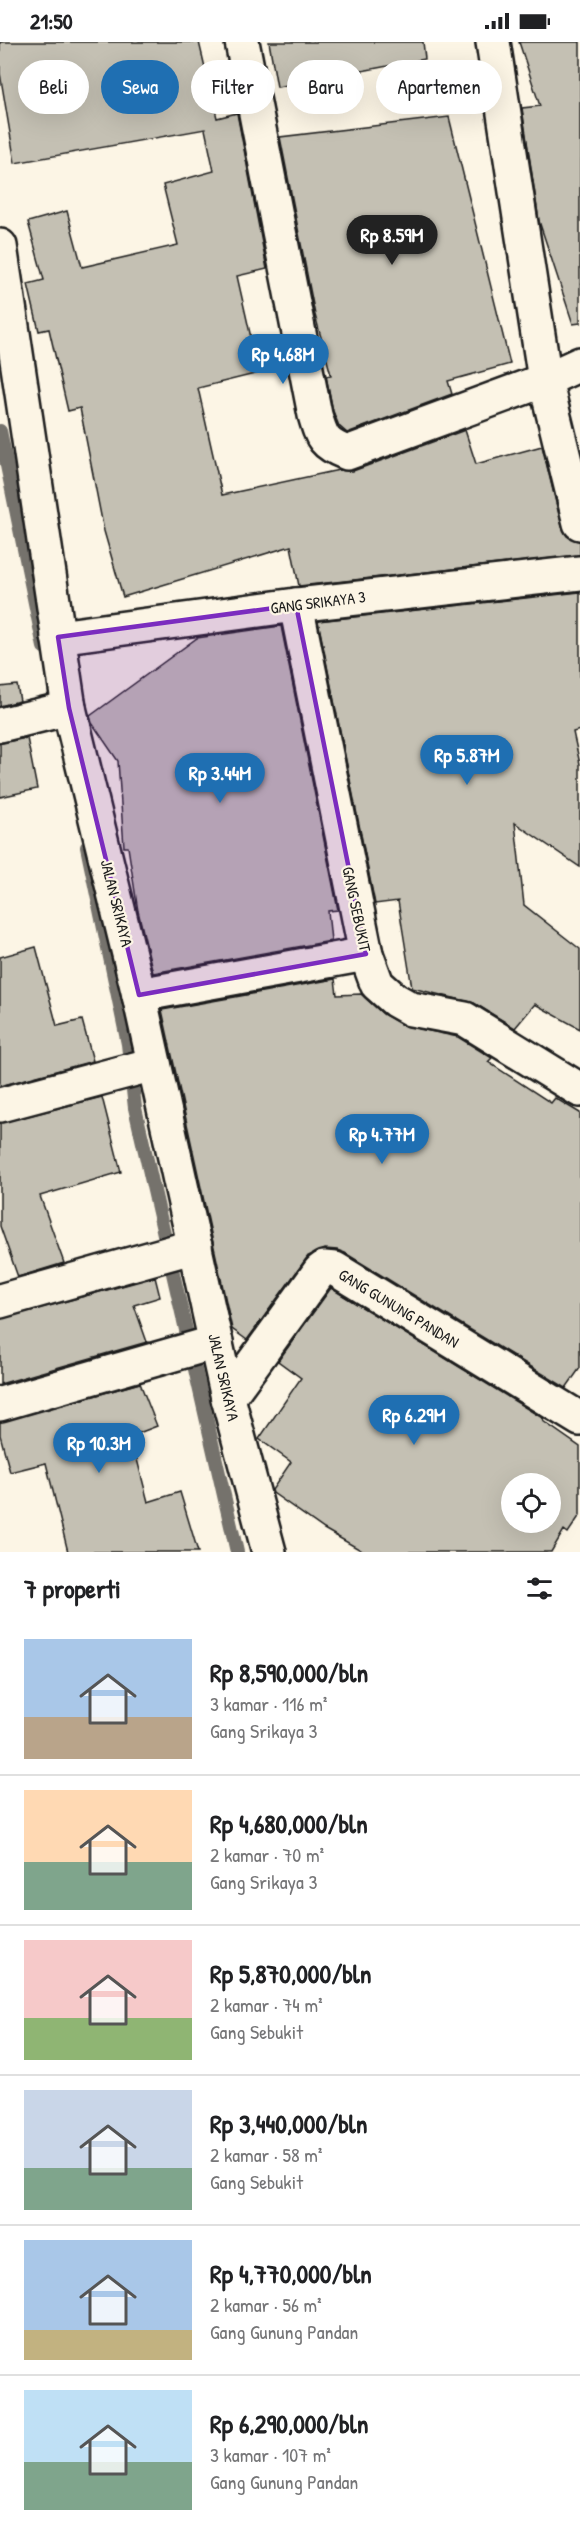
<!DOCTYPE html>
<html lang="id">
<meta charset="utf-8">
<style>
:root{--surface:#fff;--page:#f2f2f2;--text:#202124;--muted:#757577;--line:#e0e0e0;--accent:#1f6fb2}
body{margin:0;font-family:"Patrick Hand",sans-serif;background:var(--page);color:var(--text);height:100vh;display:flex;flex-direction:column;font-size:22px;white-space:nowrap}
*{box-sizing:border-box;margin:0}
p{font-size:20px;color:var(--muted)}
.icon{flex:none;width:33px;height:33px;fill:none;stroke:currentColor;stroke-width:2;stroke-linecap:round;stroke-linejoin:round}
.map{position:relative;height:1510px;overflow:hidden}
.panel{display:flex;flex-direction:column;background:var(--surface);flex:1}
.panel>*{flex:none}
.hud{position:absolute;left:18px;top:18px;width:544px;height:54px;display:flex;gap:12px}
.fabs{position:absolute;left:501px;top:1431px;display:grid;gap:12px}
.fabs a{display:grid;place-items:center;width:60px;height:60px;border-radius:50%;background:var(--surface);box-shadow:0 6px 24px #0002;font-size:30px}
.price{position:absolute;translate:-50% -51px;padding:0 14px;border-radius:21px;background:var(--accent);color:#fff;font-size:20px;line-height:39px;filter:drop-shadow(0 2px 3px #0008)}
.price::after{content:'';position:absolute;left:50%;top:36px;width:18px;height:14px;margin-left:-9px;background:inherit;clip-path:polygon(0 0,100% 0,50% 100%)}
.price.current{background:#222;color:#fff}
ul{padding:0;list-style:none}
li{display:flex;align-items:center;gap:18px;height:150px;padding:0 24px}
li+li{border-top:2px solid var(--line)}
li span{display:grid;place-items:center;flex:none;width:168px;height:120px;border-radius:0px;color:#555}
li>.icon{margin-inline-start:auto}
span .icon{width:72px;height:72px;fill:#fffc;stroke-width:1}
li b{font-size:26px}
h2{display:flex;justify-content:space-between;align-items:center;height:72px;padding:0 24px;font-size:26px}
.pill{padding:0 21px;border-radius:27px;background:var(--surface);box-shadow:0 6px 24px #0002;font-size:21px;line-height:54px}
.pill.current{background:var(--accent);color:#fff}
.status{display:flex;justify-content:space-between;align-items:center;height:42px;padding:0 30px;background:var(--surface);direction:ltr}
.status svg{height:16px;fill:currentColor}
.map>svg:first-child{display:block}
</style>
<div class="status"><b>21:50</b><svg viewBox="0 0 49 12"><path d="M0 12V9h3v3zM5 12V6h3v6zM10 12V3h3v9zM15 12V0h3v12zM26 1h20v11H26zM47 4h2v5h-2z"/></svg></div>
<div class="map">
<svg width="580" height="1510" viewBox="0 0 580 1510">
<rect width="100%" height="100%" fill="#fcf5e5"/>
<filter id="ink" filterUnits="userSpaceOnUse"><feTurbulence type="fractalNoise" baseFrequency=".0167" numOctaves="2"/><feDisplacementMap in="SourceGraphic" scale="12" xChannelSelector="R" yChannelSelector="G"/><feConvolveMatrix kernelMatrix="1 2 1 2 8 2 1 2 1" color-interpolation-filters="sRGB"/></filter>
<g filter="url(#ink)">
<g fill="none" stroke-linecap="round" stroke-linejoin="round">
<g stroke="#75726c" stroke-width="14">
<polyline points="0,389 44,605"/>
<polyline points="87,805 128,1002 135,1066 237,1510"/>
</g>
</g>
<g fill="#c4c0b3" stroke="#1c1c1c" stroke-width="1.5" fill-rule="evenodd">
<polygon points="0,0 199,0 217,76 237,71 267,227 237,234 259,331 198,346 222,453 339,428 353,429 465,388 476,422 542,404 562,485 567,494 580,499 580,513 299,544 291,504 123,555 104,489 80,366 68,369 49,287 39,289 28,242 44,238 28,180 67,169 82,225 178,203 163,143 214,129 205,87 15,121 0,31"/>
<polygon points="269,0 423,0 425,17 277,45"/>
<polygon points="519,0 580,0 580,281 573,282 539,179 522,66 540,64"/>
<polygon points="449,75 510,322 448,339 452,352 347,391 339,384 333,369 326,334 331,333 315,273 280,95"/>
<polygon points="580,550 580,688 573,690 580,722 580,825 515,781 524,863 580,907 580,987 535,962 515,986 474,961 412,946 398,859 375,862 318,579"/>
<polygon points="281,584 338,868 328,869 331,899 153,931 138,869 128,805 124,805 118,719 92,681 90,674 197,596"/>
<polygon points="17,643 20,659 0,664 0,645"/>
<polygon points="27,696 37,747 0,755 0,701"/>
<polygon points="36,905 57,984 82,978 93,1019 0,1044 0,915"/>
<polygon points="335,937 337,953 361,952 383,972 402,983 458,995 492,1016 488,1020 551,1061 555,1056 580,1071 580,1326 566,1346 345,1211 337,1208 325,1207 308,1214 247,1298 232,1287 162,968"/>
<polygon points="102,1055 121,1130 40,1154 64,1221 18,1235 0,1184 0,1081"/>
<polygon points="155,1235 160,1255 134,1263 147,1300 0,1342 0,1277"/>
<path d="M331,1246L544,1377L543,1379L580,1405V1473L568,1491L564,1488L551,1510H364L324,1487L273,1451L272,1448L291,1420L259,1397L301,1336L278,1319ZM512,1442H550V1480H512Z"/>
<polygon points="140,1341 157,1384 131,1394 148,1460 180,1450 198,1510 68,1510 46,1421 10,1430 0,1393 0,1380"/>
</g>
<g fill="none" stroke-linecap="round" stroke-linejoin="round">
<defs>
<g id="street">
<path d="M242,0L315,373C322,397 324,402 347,411L545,338L580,322"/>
<polyline points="493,0 545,338 580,481"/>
<polyline points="0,204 69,666 139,953 228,1356 269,1510"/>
<polyline points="296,563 366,912 377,942 395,958 411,967 465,977 580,1048"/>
<polyline points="58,595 296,563 580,531"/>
<polyline points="0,683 69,666"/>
<polyline points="139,953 366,912"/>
<polyline points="0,1063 154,1022"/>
<polyline points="0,1259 195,1204"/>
<polyline points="228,1356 320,1229 324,1226 335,1227 580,1377"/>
<polyline points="0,1362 216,1300"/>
</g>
</defs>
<use href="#street" stroke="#1c1c1c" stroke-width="38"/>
<use href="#street" stroke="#fcf5e5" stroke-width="33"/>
</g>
</g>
<path fill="#7b2cbf" fill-opacity="0.2" stroke="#7b2cbf" stroke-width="4.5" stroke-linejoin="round" d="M296,563L366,912L139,953L69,666L58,595Z"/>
<g text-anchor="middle" stroke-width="4.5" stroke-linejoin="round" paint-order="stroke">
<g font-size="16" fill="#1c1c1c" stroke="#fcf5e5">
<text transform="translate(318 560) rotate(-7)" y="6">GANG SRIKAYA 3</text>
<text transform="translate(117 861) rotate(76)" y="6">JALAN SRIKAYA</text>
<text transform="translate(357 867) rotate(78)" y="6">GANG SEBUKIT</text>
<text transform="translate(399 1266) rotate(31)" y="6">GANG GUNUNG PANDAN</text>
<text transform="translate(224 1335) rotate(77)" y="6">JALAN SRIKAYA</text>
</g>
</g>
</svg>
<div class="fabs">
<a><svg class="icon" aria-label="locate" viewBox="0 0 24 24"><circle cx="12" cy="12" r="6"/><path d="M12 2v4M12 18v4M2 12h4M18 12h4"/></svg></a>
</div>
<b class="price current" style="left:392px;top:224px">Rp 8.59M</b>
<b class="price" style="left:283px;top:343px">Rp 4.68M</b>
<b class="price" style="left:467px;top:744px">Rp 5.87M</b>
<b class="price" style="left:220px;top:762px">Rp 3.44M</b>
<b class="price" style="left:382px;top:1123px">Rp 4.77M</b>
<b class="price" style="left:414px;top:1404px">Rp 6.29M</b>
<b class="price" style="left:99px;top:1432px">Rp 10.3M</b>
<div class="hud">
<a class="pill">Beli</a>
<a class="pill current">Sewa</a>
<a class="pill">Filter</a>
<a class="pill">Baru</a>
<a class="pill">Apartemen</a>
</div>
</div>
<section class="panel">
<h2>7 properti<svg class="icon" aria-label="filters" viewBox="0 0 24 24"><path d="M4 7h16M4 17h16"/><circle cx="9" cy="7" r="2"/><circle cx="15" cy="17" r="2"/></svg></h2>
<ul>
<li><span style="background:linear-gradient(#a9c7e8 65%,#b9a48a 0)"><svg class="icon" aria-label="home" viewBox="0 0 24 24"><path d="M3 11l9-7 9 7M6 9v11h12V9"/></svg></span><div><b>Rp 8,590,000/bln</b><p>3 kamar · 116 m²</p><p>Gang Srikaya 3</p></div></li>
<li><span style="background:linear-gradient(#ffd9b3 60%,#7fa58c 0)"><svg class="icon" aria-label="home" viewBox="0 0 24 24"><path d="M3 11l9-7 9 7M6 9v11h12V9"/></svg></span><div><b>Rp 4,680,000/bln</b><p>2 kamar · 70 m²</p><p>Gang Srikaya 3</p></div></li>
<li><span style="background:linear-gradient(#f6c9c9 65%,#8fb573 0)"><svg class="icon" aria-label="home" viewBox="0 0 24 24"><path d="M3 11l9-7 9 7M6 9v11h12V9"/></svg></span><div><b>Rp 5,870,000/bln</b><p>2 kamar · 74 m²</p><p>Gang Sebukit</p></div></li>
<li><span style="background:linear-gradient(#c9d6e8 65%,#7fa58c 0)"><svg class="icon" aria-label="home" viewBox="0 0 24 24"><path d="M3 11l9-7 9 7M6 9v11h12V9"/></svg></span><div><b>Rp 3,440,000/bln</b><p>2 kamar · 58 m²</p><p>Gang Sebukit</p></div></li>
<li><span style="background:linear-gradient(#a9c7e8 75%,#c2b280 0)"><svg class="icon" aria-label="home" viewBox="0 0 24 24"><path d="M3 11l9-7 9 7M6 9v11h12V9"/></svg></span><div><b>Rp 4,770,000/bln</b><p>2 kamar · 56 m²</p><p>Gang Gunung Pandan</p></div></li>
<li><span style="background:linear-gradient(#bfe0f5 60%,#7fa58c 0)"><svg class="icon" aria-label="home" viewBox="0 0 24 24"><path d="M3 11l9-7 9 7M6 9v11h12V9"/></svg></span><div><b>Rp 6,290,000/bln</b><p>3 kamar · 107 m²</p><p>Gang Gunung Pandan</p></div></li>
</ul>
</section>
